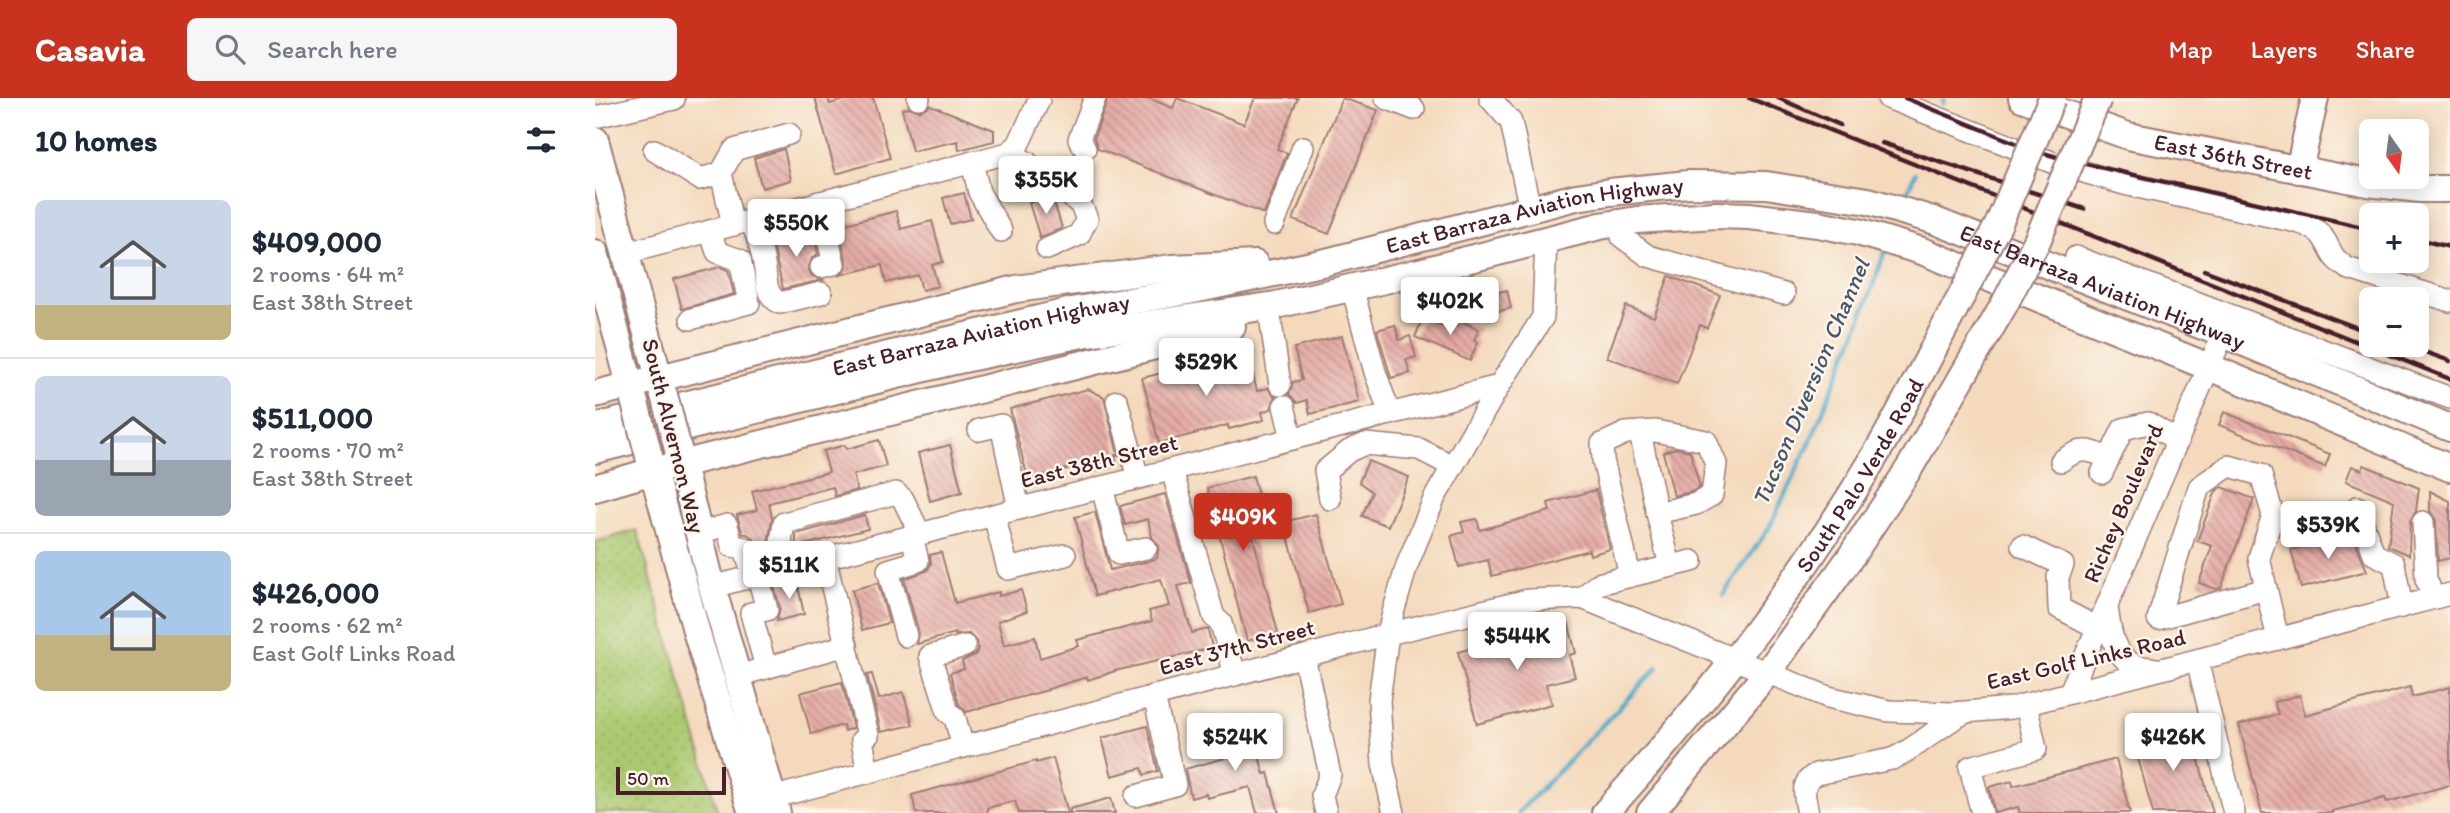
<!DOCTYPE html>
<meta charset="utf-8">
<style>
:root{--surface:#fff;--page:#f6f6f7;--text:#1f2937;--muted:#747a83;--line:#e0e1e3;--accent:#c8321e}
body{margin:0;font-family:Itim,sans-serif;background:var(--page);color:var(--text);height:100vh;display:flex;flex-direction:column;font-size:26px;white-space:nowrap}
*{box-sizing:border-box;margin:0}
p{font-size:23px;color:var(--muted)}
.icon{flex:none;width:38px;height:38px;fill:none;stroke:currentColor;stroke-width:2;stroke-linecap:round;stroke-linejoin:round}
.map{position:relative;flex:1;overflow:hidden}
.drawer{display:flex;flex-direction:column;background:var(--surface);width:595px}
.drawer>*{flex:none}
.needle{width:46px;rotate:166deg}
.controls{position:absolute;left:1764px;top:21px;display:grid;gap:14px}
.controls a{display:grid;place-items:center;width:70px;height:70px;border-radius:10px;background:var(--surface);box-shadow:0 4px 18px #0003;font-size:35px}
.scale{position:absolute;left:21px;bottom:18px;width:110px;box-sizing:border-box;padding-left:7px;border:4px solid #4a1f2b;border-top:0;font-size:19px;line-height:24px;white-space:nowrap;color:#4a1f2b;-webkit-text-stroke:5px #fbf7ec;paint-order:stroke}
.price{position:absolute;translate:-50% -60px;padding:0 16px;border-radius:7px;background:#fff;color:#222;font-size:23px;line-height:46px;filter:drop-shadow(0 2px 4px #0008)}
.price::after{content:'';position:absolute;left:50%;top:42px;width:21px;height:16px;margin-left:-10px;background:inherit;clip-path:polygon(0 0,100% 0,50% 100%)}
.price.current{background:var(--accent);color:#fff}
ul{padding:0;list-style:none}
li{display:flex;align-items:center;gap:21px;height:175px;padding:0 35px}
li+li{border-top:2px solid var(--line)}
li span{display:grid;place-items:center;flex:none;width:196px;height:140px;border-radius:10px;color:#555}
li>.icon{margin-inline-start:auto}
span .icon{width:84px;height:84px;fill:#fffc;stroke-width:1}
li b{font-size:30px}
h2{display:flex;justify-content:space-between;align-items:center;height:84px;padding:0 35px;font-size:30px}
header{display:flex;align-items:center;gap:42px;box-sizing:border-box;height:98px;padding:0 35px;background:var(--accent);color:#fff}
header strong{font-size:33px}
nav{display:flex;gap:38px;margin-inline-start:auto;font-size:24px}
.search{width:490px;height:63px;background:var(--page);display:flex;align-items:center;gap:18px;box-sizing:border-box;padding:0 24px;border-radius:10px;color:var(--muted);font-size:26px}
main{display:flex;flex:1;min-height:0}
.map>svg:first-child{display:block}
</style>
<header>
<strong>Casavia</strong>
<div class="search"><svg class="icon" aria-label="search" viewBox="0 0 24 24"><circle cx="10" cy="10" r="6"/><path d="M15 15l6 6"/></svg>Search here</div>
<nav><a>Map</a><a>Layers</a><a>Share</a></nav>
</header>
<main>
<section class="drawer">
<h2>10 homes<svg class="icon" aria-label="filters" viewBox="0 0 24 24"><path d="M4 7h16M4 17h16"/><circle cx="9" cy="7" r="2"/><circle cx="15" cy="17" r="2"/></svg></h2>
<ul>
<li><span style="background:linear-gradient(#c9d6e8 75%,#c2b280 0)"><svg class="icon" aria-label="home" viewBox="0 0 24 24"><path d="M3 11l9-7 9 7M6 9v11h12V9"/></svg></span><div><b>$409,000</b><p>2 rooms · 64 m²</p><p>East 38th Street</p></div></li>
<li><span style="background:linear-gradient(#c9d6e8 60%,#9aa5b1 0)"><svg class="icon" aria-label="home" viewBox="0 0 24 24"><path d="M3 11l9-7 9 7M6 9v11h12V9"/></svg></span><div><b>$511,000</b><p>2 rooms · 70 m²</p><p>East 38th Street</p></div></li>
<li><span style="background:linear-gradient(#a9c7e8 60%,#c2b280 0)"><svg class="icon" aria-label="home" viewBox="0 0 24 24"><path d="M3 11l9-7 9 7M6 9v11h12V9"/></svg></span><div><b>$426,000</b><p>2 rooms · 62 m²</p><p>East Golf Links Road</p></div></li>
</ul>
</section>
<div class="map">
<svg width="1855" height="715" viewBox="0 0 1855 715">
<defs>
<pattern id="park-dots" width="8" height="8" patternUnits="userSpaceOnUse" patternTransform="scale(1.75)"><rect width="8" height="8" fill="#abc970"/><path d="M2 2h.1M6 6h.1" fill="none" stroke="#95ac61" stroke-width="1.8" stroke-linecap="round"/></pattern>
<pattern id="building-back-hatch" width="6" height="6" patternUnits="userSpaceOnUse" patternTransform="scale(1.75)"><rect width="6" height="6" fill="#e5aca6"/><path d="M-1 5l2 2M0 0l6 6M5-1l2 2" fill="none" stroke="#bc8b87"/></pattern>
</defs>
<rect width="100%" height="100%" fill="#fbf7ec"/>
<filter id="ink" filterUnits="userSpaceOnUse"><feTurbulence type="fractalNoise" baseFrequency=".0143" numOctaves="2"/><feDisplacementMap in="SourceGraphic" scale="14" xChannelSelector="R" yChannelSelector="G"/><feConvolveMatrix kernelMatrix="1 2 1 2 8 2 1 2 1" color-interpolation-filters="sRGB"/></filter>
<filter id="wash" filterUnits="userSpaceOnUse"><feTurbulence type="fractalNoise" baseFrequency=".00686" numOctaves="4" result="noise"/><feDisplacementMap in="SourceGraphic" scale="28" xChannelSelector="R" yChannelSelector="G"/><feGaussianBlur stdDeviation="1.57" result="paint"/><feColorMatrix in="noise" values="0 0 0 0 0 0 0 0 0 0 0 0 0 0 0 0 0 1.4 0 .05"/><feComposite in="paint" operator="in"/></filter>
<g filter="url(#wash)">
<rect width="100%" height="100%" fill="#f4d9bc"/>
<polygon fill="url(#park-dots)" stroke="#7a744e" stroke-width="2" points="42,432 123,715 0,715 0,444"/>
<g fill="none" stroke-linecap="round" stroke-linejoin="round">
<g stroke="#49abc9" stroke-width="4.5">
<polyline points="1347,6 1349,0"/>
<polyline points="1309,103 1320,75"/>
<polyline points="1128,497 1174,430 1215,344 1260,236 1291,151"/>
<polyline points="923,715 1063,569"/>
</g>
</g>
<g id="blocks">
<g fill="url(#building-back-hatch)">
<polygon points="220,0 233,0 235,6 256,0 278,0 295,60 241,76"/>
<polygon points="513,0 553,0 578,10 582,0 649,26 660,0 703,0 682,51 692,55 669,116 503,51 499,40"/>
<polygon points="747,0 783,12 734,136 698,122"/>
<polygon points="335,7 399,32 399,43 364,52 363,43 317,53 307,11 314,9 324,13"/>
<polygon points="189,51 196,82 167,90 159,60"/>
<polygon points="369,95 376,121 355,126 348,100"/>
<polygon points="455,99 458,101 467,130 445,140 434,105"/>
<polygon points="301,113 306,131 337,123 348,164 337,167 343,188 327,192 323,177 291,185 287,167 245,177 251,170 252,164 243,128"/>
<polygon points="217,132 223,156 217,160 213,171 217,178 228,182 188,191 177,143"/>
<polygon points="125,169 133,172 139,196 87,211 79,181"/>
<polygon points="1074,178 1125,197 1112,230 1105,227 1082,286 1012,259 1031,208 1059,219"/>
<polygon points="912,192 916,210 885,218 880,200"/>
<polygon points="856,219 884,231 879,242 883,244 875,263 820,239 828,220 851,230"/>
<polygon points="800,227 804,242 815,238 821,259 811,262 815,275 796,280 782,232"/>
<polygon points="747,238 764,304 715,316 712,302 702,305 694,296 698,284 707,282 699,250"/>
<polygon points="652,254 662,293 673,290 680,299 676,311 667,314 669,322 634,331 633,327 564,345 547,280"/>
<polygon points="493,291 509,299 523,357 520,357 522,367 485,376 483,368 433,381 415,311"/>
<polygon points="1629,314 1735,356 1730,369 1624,327"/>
<polygon points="284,342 291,368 258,377 262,392 240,398 238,389 174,405 177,420 173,446 163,448 158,440 152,436 148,436 142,417 162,412 157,393 234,374 228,353 250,347 251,351"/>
<polygon points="355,347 367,394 335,403 323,355"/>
<polygon points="1081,350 1095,353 1105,389 1096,394 1079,398 1068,354"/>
<polygon points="773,363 814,379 793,428 767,418 777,394 764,384"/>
<polygon points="1769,367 1824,390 1821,413 1815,424 1814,457 1793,448 1799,403 1751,383 1757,368 1767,372"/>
<polygon points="658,378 669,420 654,424 683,535 652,543 612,390"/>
<polygon points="1627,389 1659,401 1626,490 1621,491 1604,485 1617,448 1602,443 1621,393"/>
<polygon points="1001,392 1015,451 995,457 994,452 897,478 893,462 864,469 856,438 869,434 866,424 882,421 885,432 955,413 953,405"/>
<polygon points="1835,393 1855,403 1855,460 1843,463 1841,423 1835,413"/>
<polygon points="570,396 596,485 583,488 597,535 613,531 617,550 520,573 493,582 492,579 453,591 453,592 371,614 364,606 355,575 369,571 367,563 380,557 383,551 382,544 374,536 360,537 360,535 322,546 324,535 309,481 332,473 336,466 335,457 346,454 360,505 404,494 404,498 426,492 432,513 403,523 409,547 440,539 445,560 484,548 482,542 557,523 554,513 574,508 566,481 500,498 480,419 500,414 515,472 554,463 562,460 564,448 557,439 553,421 530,427 525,408"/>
<polygon points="721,416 746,506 714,515 689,424"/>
<polygon points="270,417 273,431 201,449 201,436"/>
<polygon points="1757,435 1772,473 1706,490 1696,452"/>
<polygon points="202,483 209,516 182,523 185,509 179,489"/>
<polygon points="283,485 294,525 267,532 257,492"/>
<polygon points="973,524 981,555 974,557 980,579 951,586 957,606 882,626 863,554"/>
<polygon points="277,576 284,601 308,594 318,627 286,634 272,577"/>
<polygon points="247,584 258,630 249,633 248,627 216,636 205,595"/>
<polygon points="1815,589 1817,599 1855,589 1855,687 1792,704 1790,700 1737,713 1737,715 1667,715 1644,627 1683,616 1679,604 1705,597 1710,617"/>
<polygon points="1594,627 1618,715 1558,715 1538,642"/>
<polygon points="552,628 563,673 549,677 547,670 517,678 507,640"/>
<polygon points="656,629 669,676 673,675 684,715 662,715 655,689 612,700 611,696 596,700 590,671 630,660 624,637"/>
<polygon points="458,660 473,715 424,715 420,703 392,710 393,715 321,715 317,697 441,663 441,665"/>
<polygon points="1521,661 1535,715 1425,715 1423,709 1400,715 1394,689 1417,683 1418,688"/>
<polygon points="516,700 520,715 475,715 475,711"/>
</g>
</g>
</g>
<g filter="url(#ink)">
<use href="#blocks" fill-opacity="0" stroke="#9f7c74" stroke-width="2"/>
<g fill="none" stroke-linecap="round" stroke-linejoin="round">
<defs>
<g id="minor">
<polyline points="323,0 324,0"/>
<polyline points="791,0 819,11"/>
<polyline points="895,0 916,24 935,111"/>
<path d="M1293,0L1459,65L1529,86L1702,124C1711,127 1721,130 1727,138C1739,154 1732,156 1752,170L1855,203"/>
<polyline points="0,19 79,1"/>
<polyline points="490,51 484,41 500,0"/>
<polyline points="59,52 105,81 126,75"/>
<polyline points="413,55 432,64"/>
<polyline points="377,64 384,94 406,133"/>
<polyline points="224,104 239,166 226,169"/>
<path d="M156,122C161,136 167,151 169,166C172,180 169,197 185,205L226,195"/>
<polyline points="1026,124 1027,139 1053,158 1189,196"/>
<polyline points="679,126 708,49"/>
<polyline points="138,127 126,75 139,52 194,36"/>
<polyline points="452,151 484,137 492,121 486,107 463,88"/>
<polyline points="31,155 413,55 423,47 444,2"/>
<polyline points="1481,159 1855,300"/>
<polyline points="758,193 780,274 795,316"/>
<polyline points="675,218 685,287"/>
<polyline points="96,221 154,205 145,162 122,154 115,133"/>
<polyline points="522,303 543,380"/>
<polyline points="689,308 697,341"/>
<polyline points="384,332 406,327 424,411"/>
<polyline points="1045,334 1062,415"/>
<path d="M1466,363C1486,349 1492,351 1513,360"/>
<polyline points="577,372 619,519 626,525 640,577"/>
<polyline points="1507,375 1528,331 1553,325 1583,343"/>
<polyline points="507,389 524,456 551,450"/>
<polyline points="735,401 730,373 754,353 770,346 824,351 857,368"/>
<polyline points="1762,409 1779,456 1799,466 1807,509"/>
<polyline points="399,417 413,471 470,457"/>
<polyline points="1828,424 1831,481 1839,500"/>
<polyline points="104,435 132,427 137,448 150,450 158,479"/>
<polyline points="1427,448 1468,467 1463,479 1464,510 1503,530"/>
<polyline points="230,460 273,637 267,642 273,674"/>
<polyline points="193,470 186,443 189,425 290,398 301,395 308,401 325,436"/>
<polyline points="163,478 172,512 156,515 171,570"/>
<polyline points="1035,478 1008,362 1007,346 1031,335 1060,333 1111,343 1121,366 1117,397 1101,406 1062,415 1075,468"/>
<polyline points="117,489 904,288"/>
<polyline points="1671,491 1563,521 1604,389 1634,368 1666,377 1678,417 1664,460 1683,541"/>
<polyline points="987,500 1003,486 1097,463"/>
<path d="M1512,509C1515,531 1517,558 1540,567C1546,570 1556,570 1562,571"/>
<polyline points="311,538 293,472 323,463 317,438"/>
<polyline points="709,559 735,677 727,697 731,715"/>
<polyline points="1602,562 1639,715"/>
<polyline points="142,578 252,547"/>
<polyline points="1475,594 1628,236"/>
<polyline points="368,649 360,620 353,614 335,558 370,548"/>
<polyline points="541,698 580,687 559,599"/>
<polyline points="165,703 793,536 933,502 987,500 1233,599 1294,613 1358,615 1417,610 1855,496"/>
<polyline points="799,715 788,666 784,602 793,536 798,515 812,467 840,399 904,288 948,219 951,140"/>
<path d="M1213,715C1210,699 1204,685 1221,676L1297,661C1323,650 1343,628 1369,615"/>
<polyline points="1387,715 1375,669 1441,651 1431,606"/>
</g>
<g id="major">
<path id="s1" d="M1427,0L1533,38L1773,85L1825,91H1855"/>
<polyline points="0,42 68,295"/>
<polyline points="1704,72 1720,0"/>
<polyline points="0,155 39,302"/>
<polyline points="0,296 421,191 577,170 660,166"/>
<path id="s2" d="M0,329L354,242L482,212L593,193L731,164L981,99L1015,94L1093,86L1171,87L1273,103L1338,122L1628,236L1855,330"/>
<polyline points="83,351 117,489 182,715"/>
<polyline points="0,352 359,263 487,236 681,207 820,175 1005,128 1042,122 1121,117 1154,118 1223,126 1263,134 1327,153 1614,269 1855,370"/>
<polyline points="54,358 102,536 157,715"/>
<polyline points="0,390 58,373 637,229"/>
<path id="s3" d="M1010,715C1107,607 1199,493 1274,368C1308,312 1337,252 1368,195"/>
<polyline points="1055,715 1173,574 1257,457 1315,369 1409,207"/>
</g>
</defs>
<use href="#minor" stroke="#9f7c74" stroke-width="24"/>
<use href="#major" stroke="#9f7c74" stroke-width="30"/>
<use href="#minor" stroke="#fff" stroke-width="21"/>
<use href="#major" stroke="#fff" stroke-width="26"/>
<g stroke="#4a1f2b" stroke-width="4.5">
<polyline points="1154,0 1855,281"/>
<polyline points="1183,0 1245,27"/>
<polyline points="1310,0 1438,52 1469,61 1776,131"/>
<polyline points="1287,45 1489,111"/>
<polyline points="1822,141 1855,149"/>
<polyline points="1609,172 1776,235"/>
<polyline points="1810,247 1855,263"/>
</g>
<defs>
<g id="major-bridge">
<polyline points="1368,195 1404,125 1457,0"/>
<polyline points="1409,207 1442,143 1503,0"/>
<polyline points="69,297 83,351"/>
<polyline points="40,305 54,358"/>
</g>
</defs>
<use href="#major-bridge" stroke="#9f7c74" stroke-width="30" stroke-linecap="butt"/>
<use href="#major-bridge" stroke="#fff" stroke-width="26"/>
</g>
</g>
<g text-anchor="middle" stroke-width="5" stroke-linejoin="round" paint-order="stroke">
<g font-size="23" fill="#4a1f2b" stroke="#fbf7ec">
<text dy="8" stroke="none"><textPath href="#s1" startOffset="220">East 36th Street</textPath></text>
<text dy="8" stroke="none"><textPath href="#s2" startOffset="964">East Barraza Aviation Highway</textPath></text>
<text dy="8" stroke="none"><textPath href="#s2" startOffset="1552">East Barraza Aviation Highway</textPath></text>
<text dy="8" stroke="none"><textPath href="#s2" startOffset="397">East Barraza Aviation Highway</textPath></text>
<text transform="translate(79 338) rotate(76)" y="8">South Alvernon Way</text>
<text transform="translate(504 363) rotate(-14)" y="8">East 38th Street</text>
<text dy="8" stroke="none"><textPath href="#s3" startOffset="424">South Palo Verde Road</textPath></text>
<text transform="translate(1528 405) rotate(-67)" y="8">Richey Boulevard</text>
<text transform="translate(642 549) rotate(-15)" y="8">East 37th Street</text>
<text transform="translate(1491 561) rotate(-13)" y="8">East Golf Links Road</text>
</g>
<g font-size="24" font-style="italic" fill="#4a576a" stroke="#fbf7ec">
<text transform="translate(1216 284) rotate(-67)" y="8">Tucson Diversion Channel</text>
</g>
</g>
</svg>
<div class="controls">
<a><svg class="needle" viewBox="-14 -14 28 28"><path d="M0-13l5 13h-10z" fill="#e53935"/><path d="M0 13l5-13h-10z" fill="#747a83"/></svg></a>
<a>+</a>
<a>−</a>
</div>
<div class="scale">50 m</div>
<b class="price" style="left:451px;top:118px">$355K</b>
<b class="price" style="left:201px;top:161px">$550K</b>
<b class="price" style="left:855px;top:239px">$402K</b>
<b class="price" style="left:611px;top:300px">$529K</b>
<b class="price current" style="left:648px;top:455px">$409K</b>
<b class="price" style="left:1733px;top:463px">$539K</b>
<b class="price" style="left:194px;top:503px">$511K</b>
<b class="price" style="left:922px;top:574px">$544K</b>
<b class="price" style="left:640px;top:675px">$524K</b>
<b class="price" style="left:1578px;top:675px">$426K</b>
</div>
</main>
